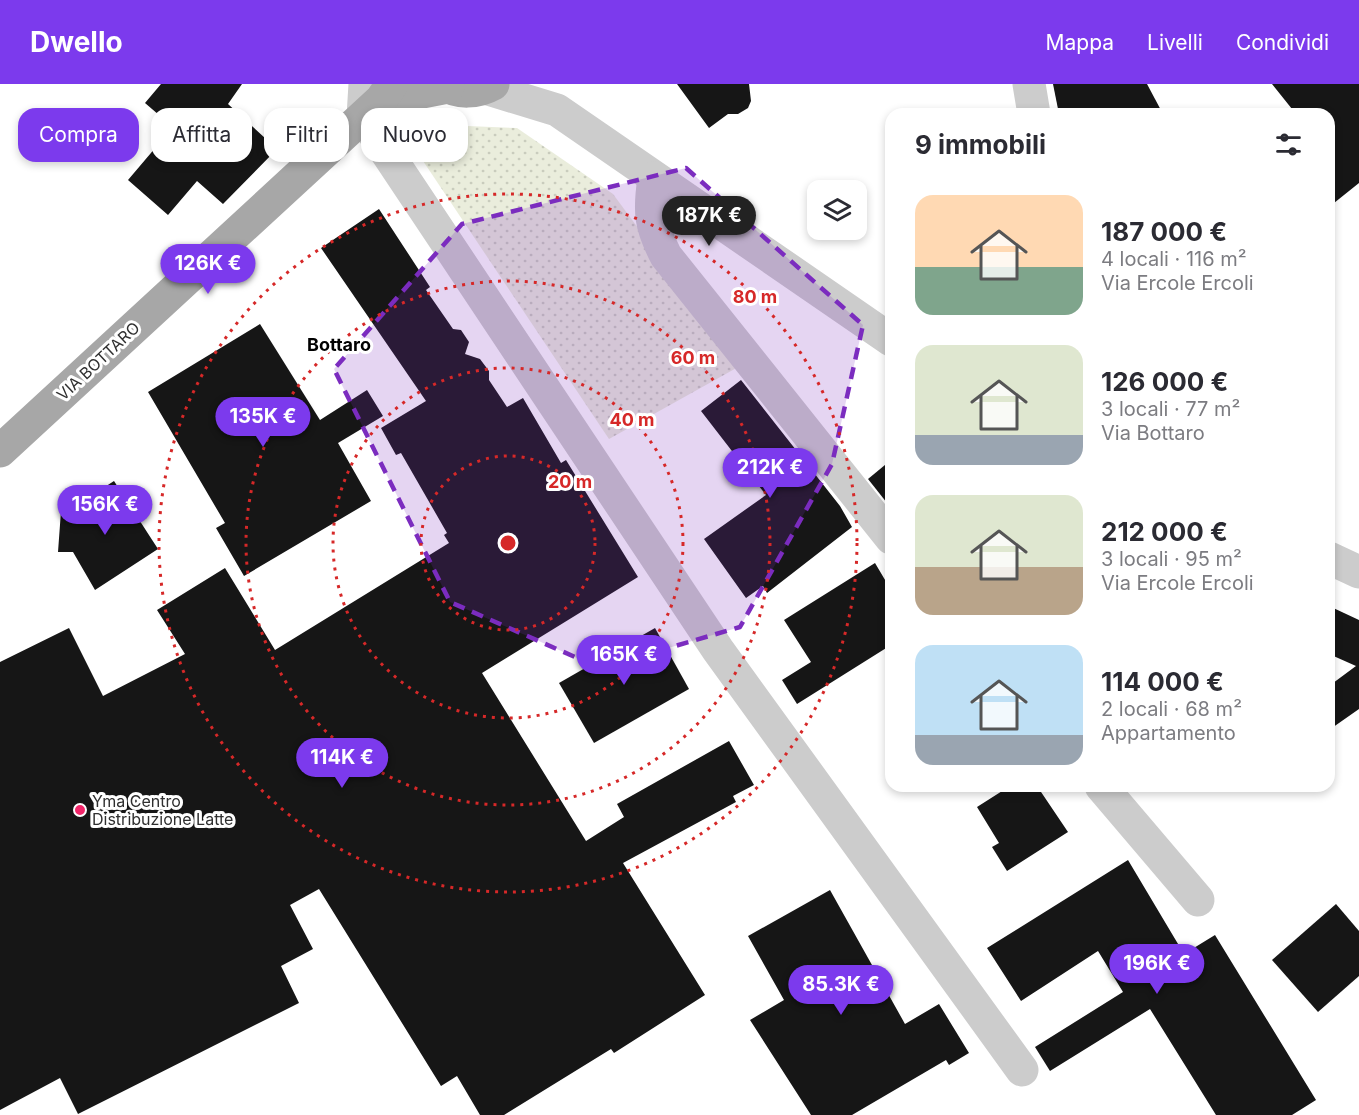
<!DOCTYPE html>
<html lang="it">
<meta charset="utf-8">
<style>
:root{--surface:#fff;--page:#f7f7f7;--text:#2b2b33;--muted:#7c7c81;--accent:#7c3aed}
body{margin:0;font-family:Inter,sans-serif;background:var(--page);color:var(--text);height:100vh;display:flex;flex-direction:column;font-size:22px;white-space:nowrap}
*{box-sizing:border-box;margin:0}
p{font-size:20px;color:var(--muted)}
.icon{flex:none;width:33px;height:33px;fill:none;stroke:currentColor;stroke-width:2;stroke-linecap:round;stroke-linejoin:round}
.map{position:relative;flex:1;overflow:hidden}
.sheet{position:absolute;left:885px;top:24px;width:450px;height:684px;display:flex;flex-direction:column;background:var(--surface);border-radius:18px;box-shadow:0 3px 9px #0003}
.sheet>*{flex:none}
.banner{position:absolute;left:18px;top:24px;width:570px;height:54px;display:flex;gap:12px}
.buttons{position:absolute;left:807px;top:96px;display:grid;gap:12px}
.buttons a{display:grid;place-items:center;width:60px;height:60px;border-radius:12px;background:var(--surface);box-shadow:0 3px 9px #0003;font-size:30px}
.price{position:absolute;translate:-50% -51px;padding:0 14px;border-radius:21px;background:var(--accent);color:#fff;font-size:20px;line-height:39px;filter:drop-shadow(0 2px 3px #0008)}
.price::after{content:'';position:absolute;left:50%;top:36px;width:18px;height:14px;margin-left:-9px;background:inherit;clip-path:polygon(0 0,100% 0,50% 100%)}
.price.current{background:#222;color:#fff}
ul{padding:0;list-style:none}
li{display:flex;align-items:center;gap:18px;height:150px;padding:0 30px}
li span{display:grid;place-items:center;flex:none;width:168px;height:120px;border-radius:18px;color:#555}
li>.icon{margin-inline-start:auto}
span .icon{width:72px;height:72px;fill:#fffc;stroke-width:1}
li b{font-size:26px}
h2{display:flex;justify-content:space-between;align-items:center;height:72px;padding:0 30px;font-size:26px}
.chip{padding:0 21px;border-radius:18px;background:var(--surface);box-shadow:0 3px 9px #0003;font-size:21px;line-height:54px}
.chip.current{background:var(--accent);color:#fff}
header{display:flex;align-items:center;gap:36px;box-sizing:border-box;height:84px;padding:0 30px;background:var(--accent);color:#fff}
header strong{font-size:28px}
nav{display:flex;gap:33px;margin-inline-start:auto;font-size:21px}
.map>svg:first-child{display:block}
</style>
<header>
<strong>Dwello</strong>
<nav><a>Mappa</a><a>Livelli</a><a>Condividi</a></nav>
</header>
<div class="map">
<svg width="1359" height="1031" viewBox="0 0 1359 1031">
<defs>
<pattern id="green-dots" width="8" height="8" patternUnits="userSpaceOnUse" patternTransform="scale(1.5)"><rect width="8" height="8" fill="#eaeddc"/><path d="M2 2h.1M6 6h.1" fill="none" stroke="#c9ccbd" stroke-width="1.8" stroke-linecap="round"/></pattern>
</defs>
<rect width="100%" height="100%" fill="#fff"/>
<polygon fill="url(#green-dots)" points="418,40 517,44 613,110 740,282 609,355 405,50"/>
<g fill="#161616">
<polygon points="161,0 242,0 228,20 277,65 223,120 197,97 168,131 128,96 173,43 145,19"/>
<polygon points="677,0 749,0 751,17 748,24 738,30 728,30 709,44"/>
<polygon points="1053,0 1147,0 1163,30 1059,30"/>
<polygon points="1272,0 1359,0 1359,99 1329,123 1329,30 1296,30"/>
<polygon points="379,125 430,203 426,206 453,245 461,246 469,258 465,270 480,275 489,287 489,296 507,323 523,314 561,379 566,376 638,493 482,589 586,757 624,733 617,720 729,657 754,701 733,712 736,718 623,779 705,911 614,969 611,965 504,1031 480,1031 457,992 441,1002 319,805 290,821 313,865 281,882 299,919 78,1030 60,994 0,1026 0,578 69,544 103,612 185,570 157,526 225,484 275,566 449,459 444,451 447,449 401,369 396,371 381,344 426,317 321,164"/>
<polygon points="260,240 320,336 367,306 383,332 338,359 371,417 244,492 216,444 225,439 148,308"/>
<polygon points="741,296 840,422 852,443 767,509 763,502 746,514 704,455 766,411 701,327"/>
<polygon points="891,376 891,424 868,395"/>
<polygon points="114,397 158,465 95,506 73,468 58,468 61,427 68,427"/>
<polygon points="875,479 891,506 891,561 797,620 782,596 811,578 784,536"/>
<polygon points="1329,522 1359,536 1359,625 1329,646 1329,602 1356,582 1329,570"/>
<polygon points="655,544 689,605 594,659 559,599"/>
<polygon points="1010,702 1037,702 1068,748 1007,787 992,763 999,759 977,723"/>
<polygon points="1128,776 1184,870 1215,851 1316,1016 1292,1031 1216,1031 1150,925 1050,987 1035,963 1123,908 1098,867 1021,917 987,864"/>
<polygon points="830,806 905,940 939,920 969,969 949,981 946,976 852,1031 811,1031 750,936 784,916 748,852"/>
<polygon points="1336,820 1359,847 1359,892 1318,928 1272,876"/>
</g>
<g fill="none" stroke-linecap="round" stroke-linejoin="round">
<g stroke="#ccc" stroke-width="33">
<polyline points="365,0 363,33 718,566 1022,986"/>
<polyline points="1029,0 1034,30"/>
<polyline points="485,4 557,26 891,256"/>
<path d="M654,94C649,128 650,141 666,172L891,454"/>
<polyline points="1329,474 1359,488"/>
<polyline points="1101,702 1198,816"/>
</g>
<g stroke="#a7a7a7" stroke-width="33">
<path d="M443,0C458,10 477,9 493,0"/>
<polyline points="381,16 448,3"/>
<polyline points="0,367 381,16 392,0"/>
</g>
</g>
<path fill="#7b2cbf" fill-opacity="0.2" stroke="#7b2cbf" stroke-width="4.5" stroke-dasharray="12 8" stroke-linejoin="round" d="M686,84L863,241L832,380L740,543L600,584L450,518L334,285L462,140Z"/>
<g fill="none" stroke="#d62828" stroke-width="3" stroke-dasharray="3 6">
<circle cx="508" cy="459" r="87"/>
<circle cx="508" cy="459" r="175"/>
<circle cx="508" cy="459" r="262"/>
<circle cx="508" cy="459" r="349"/>
</g>
<circle fill="#f22569" stroke="#fff" stroke-width="2" cx="80" cy="726" r="6"/>
<g text-anchor="middle" stroke-width="6" stroke-linejoin="round" paint-order="stroke">
<g font-size="16" fill="#2f2f2f" stroke="#fff">
<text transform="translate(98 277) rotate(-43)" y="6">VIA BOTTARO</text>
</g>
<g font-size="16" fill="#2f2f2f" stroke="#fff" text-anchor="start">
<text x="92" y="723">Yma Centro<tspan x="92" dy="18">Distribuzione Latte</tspan></text>
</g>
<g font-size="18" font-weight="bold" fill="#000" stroke="#fff">
<text x="339" y="267">Bottaro</text>
</g>
</g>
<circle cx="508" cy="459" r="9" fill="#d62828" stroke="#fff" stroke-width="3"/>
<g font-size="18" text-anchor="middle" font-weight="bold" fill="#d62828" stroke="#fff" stroke-width="6" stroke-linejoin="round" paint-order="stroke">
<text x="755" y="219">80 m</text>
<text x="693" y="280">60 m</text>
<text x="632" y="342">40 m</text>
<text x="570" y="404">20 m</text>
</g>
</svg>
<div class="buttons">
<a><svg class="icon" aria-label="layers" viewBox="0 0 24 24"><path d="M12 4l9 5-9 5-9-5zM3 14l9 5 9-5"/></svg></a>
</div>
<b class="price current" style="left:709px;top:163px">187K €</b>
<b class="price" style="left:208px;top:211px">126K €</b>
<b class="price" style="left:263px;top:364px">135K €</b>
<b class="price" style="left:770px;top:415px">212K €</b>
<b class="price" style="left:105px;top:452px">156K €</b>
<b class="price" style="left:624px;top:602px">165K €</b>
<b class="price" style="left:342px;top:705px">114K €</b>
<b class="price" style="left:1157px;top:911px">196K €</b>
<b class="price" style="left:841px;top:932px">85.3K €</b>
<div class="banner">
<a class="chip current">Compra</a>
<a class="chip">Affitta</a>
<a class="chip">Filtri</a>
<a class="chip">Nuovo</a>
</div>
<section class="sheet">
<h2>9 immobili<svg class="icon" aria-label="filters" viewBox="0 0 24 24"><path d="M4 7h16M4 17h16"/><circle cx="9" cy="7" r="2"/><circle cx="15" cy="17" r="2"/></svg></h2>
<ul>
<li><span style="background:linear-gradient(#ffd9b3 60%,#7fa58c 0)"><svg class="icon" aria-label="home" viewBox="0 0 24 24"><path d="M3 11l9-7 9 7M6 9v11h12V9"/></svg></span><div><b>187 000 €</b><p>4 locali · 116 m²</p><p>Via Ercole Ercoli</p></div></li>
<li><span style="background:linear-gradient(#dfe7d0 75%,#9aa5b1 0)"><svg class="icon" aria-label="home" viewBox="0 0 24 24"><path d="M3 11l9-7 9 7M6 9v11h12V9"/></svg></span><div><b>126 000 €</b><p>3 locali · 77 m²</p><p>Via Bottaro</p></div></li>
<li><span style="background:linear-gradient(#dfe7d0 60%,#b9a48a 0)"><svg class="icon" aria-label="home" viewBox="0 0 24 24"><path d="M3 11l9-7 9 7M6 9v11h12V9"/></svg></span><div><b>212 000 €</b><p>3 locali · 95 m²</p><p>Via Ercole Ercoli</p></div></li>
<li><span style="background:linear-gradient(#bfe0f5 75%,#9aa5b1 0)"><svg class="icon" aria-label="home" viewBox="0 0 24 24"><path d="M3 11l9-7 9 7M6 9v11h12V9"/></svg></span><div><b>114 000 €</b><p>2 locali · 68 m²</p><p>Appartamento</p></div></li>
</ul>
</section>
</div>
